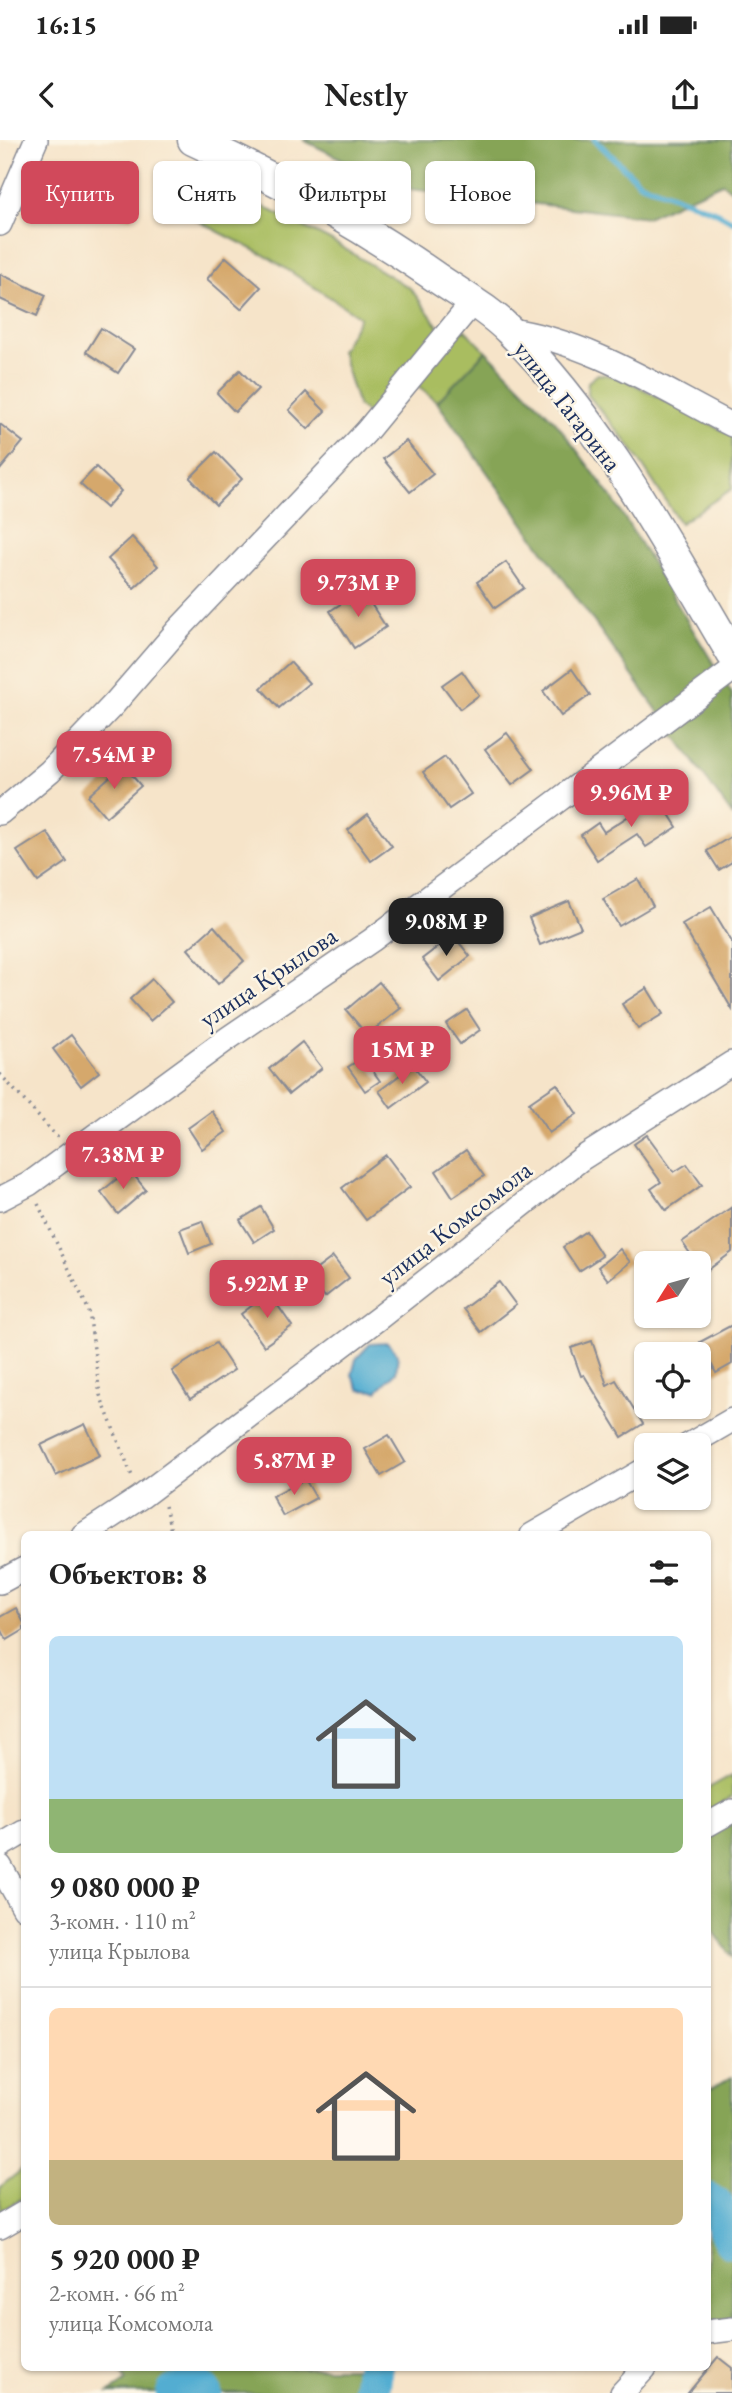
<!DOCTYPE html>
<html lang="ru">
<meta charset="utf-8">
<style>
:root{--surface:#fff;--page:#f6f6f6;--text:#222;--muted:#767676;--line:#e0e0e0;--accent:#d1495b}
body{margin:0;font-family:"EB Garamond",serif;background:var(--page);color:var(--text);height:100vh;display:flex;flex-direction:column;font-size:26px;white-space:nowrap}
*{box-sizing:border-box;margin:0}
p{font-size:23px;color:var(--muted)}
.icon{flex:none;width:38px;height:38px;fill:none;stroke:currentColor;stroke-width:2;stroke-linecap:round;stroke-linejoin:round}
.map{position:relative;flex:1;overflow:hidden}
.sheet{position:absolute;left:21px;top:1391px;width:690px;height:840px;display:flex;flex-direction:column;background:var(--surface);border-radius:10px;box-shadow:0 2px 5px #0004}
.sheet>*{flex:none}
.hud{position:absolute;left:21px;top:21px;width:691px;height:63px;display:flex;gap:14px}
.needle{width:46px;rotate:233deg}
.tools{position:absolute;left:634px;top:1111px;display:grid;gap:14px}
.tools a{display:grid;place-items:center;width:77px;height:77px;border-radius:10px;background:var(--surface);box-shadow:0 2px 5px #0004;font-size:35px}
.price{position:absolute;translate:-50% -60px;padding:0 16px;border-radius:14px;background:var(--accent);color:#fff;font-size:23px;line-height:46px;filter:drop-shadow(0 2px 4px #0008)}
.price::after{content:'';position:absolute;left:50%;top:42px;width:21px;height:16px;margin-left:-10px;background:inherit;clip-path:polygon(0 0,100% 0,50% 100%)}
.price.selected{background:#222;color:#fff}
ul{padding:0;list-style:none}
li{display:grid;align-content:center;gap:14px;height:371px;padding:0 28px}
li+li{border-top:2px solid var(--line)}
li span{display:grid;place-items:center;height:217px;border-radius:10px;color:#555}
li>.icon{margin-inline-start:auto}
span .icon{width:126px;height:126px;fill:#fffc;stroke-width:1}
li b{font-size:30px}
h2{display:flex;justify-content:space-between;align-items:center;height:84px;padding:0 28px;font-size:30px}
.pill{padding:0 24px;border-radius:10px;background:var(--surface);box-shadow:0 2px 5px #0004;font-size:24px;line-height:63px}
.pill.selected{background:var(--accent);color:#fff}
.status{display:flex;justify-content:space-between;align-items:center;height:49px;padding:0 35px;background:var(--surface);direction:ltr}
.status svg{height:19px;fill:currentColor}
header{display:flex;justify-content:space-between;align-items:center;height:91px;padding:0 28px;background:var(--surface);font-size:32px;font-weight:600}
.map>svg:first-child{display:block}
</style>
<div class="status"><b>16:15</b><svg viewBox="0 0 49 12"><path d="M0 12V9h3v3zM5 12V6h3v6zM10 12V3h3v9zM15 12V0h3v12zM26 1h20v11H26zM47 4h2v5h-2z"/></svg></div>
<header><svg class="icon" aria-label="back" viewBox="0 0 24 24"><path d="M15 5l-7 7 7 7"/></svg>Nestly<svg class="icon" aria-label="share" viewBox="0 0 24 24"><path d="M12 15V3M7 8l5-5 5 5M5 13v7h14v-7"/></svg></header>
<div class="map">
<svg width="732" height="2253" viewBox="0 0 732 2253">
<rect width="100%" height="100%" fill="#fcf5e5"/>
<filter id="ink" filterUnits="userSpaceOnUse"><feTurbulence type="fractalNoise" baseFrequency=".0143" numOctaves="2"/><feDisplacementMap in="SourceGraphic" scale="14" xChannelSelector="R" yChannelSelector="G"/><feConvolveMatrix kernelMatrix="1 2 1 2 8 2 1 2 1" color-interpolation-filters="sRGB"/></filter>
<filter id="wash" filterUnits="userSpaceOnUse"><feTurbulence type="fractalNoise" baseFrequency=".00686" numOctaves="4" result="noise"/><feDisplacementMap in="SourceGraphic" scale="28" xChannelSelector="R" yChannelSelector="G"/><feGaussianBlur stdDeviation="1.57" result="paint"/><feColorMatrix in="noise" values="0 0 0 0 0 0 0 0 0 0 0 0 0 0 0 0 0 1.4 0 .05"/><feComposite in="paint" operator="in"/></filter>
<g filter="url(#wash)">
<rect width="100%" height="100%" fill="#f6e4c9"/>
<g fill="#a9bd61" stroke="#627660" stroke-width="2">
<polygon points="175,31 260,65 330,100 411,149 450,202 464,189 486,211 437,262 410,239 374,279 358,266 341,211 360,177 268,117 161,62"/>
<polygon points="598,234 620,237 732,295 732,349 680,383 630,306 587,254 588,242"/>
<polygon points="732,1635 732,1657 707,1671 707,1649"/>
<polygon points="24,2028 24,2057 0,2071 0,2047"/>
</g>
<g fill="#86a457" stroke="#506a5a" stroke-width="2">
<polygon points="303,0 732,0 732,50 722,43 647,77 401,48"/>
<polygon points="486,211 555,281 613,359 732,554 732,675 437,262"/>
<polygon points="732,1682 732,1817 707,1782 707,1696"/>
<polygon points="732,1937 732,2180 707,2182 707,1951"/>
<polygon points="119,2228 392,2228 386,2253 109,2253 126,2241"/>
</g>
<polygon fill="#53add1" stroke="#376e98" stroke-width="2" points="388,1203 398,1214 396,1232 377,1251 360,1250 352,1235 356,1219 370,1204"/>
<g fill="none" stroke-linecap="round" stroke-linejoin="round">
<polyline stroke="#53add1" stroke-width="6" points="595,0 640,43 714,71 732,81"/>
<g stroke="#53add1" stroke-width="38">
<polyline points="707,2061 715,2066 732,2100"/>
<polyline points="175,2253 198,2248 203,2253"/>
<polyline points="371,2253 374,2228"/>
</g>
</g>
<g id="blocks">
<g fill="#d5a86c">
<polygon points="113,55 134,58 131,78 110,75"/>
<polygon points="226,117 261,147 241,169 207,139"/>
<polygon points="0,134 46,155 37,176 0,159"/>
<polygon points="101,188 134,209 118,233 86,212"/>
<polygon points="240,230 258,249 235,272 217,253"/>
<polygon points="306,252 325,271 308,289 289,270"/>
<polygon points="0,284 23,302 0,330"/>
<polygon points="406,301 433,334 410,352 383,319"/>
<polygon points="216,312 242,339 216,365 190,338"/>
<polygon points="96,327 121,351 106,368 80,344"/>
<polygon points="132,397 158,426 134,448 108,419"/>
<polygon points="506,422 524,448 495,468 477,442"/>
<polygon points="362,450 386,487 354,508 330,471"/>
<polygon points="290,522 309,543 279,568 261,548"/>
<polygon points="572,529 590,555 561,576 543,551"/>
<polygon points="462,531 479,555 460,569 442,545"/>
<polygon points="507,593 534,629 512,645 485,609"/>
<polygon points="445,617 471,654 449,669 423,632"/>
<polygon points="123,625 141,646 106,677 88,656"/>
<polygon points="658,657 677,687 646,707 637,694 597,720 581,695 598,683 604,692"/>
<polygon points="368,674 392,706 371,721 348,690"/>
<polygon points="47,692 67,722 38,742 17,711"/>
<polygon points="732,696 732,722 719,730 707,711"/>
<polygon points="638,739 653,766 619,786 603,759"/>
<polygon points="569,761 581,788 540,805 529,778"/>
<polygon points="711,767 732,802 732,869 682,784"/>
<polygon points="214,786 244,821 218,844 188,809"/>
<polygon points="453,795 470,816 439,841 422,819"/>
<polygon points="152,839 172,862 150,881 130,859"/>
<polygon points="379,842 401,868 367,895 346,870"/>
<polygon points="647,848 663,874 638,889 622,864"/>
<polygon points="467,870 480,890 460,904 446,884"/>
<polygon points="71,895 99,932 81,946 53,909"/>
<polygon points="302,902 322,928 289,954 269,929"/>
<polygon points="363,917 380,941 365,951 348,927"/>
<polygon points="413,925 426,942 391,968 379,951"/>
<polygon points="557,944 577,974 549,993 529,963"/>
<polygon points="212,971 226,992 202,1009 188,988"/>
<polygon points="647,995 674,1032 687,1024 702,1045 666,1070 651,1049 661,1042 634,1004"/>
<polygon points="466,1010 484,1036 453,1057 436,1031"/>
<polygon points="386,1015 410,1047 366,1080 342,1048"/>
<polygon points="129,1029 146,1050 118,1074 101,1052"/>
<polygon points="261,1067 274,1089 254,1102 240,1080"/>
<polygon points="732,1067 732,1112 704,1133 682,1102"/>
<polygon points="202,1081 211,1104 189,1113 180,1089"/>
<polygon points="586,1091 602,1116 579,1131 563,1107"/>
<polygon points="620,1109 630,1122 608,1140 598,1127"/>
<polygon points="333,1117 349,1138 325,1157 309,1135"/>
<polygon points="499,1142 516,1165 481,1192 463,1169"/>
<polygon points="269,1153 292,1186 264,1206 241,1174"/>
<polygon points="732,1185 732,1224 716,1233 700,1202"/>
<polygon points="592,1201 607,1245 616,1240 643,1284 622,1297 584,1235 581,1236 571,1208"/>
<polygon points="216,1203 234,1230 190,1259 172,1231"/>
<polygon points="85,1284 100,1315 56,1336 41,1305"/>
<polygon points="389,1295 405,1322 381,1336 365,1309"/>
<polygon points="305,1339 316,1358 283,1376 272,1356"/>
<polygon points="16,1468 24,1483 24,1490 7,1500 0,1487 0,1477"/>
<polygon points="718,2217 732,2228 732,2253 688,2253"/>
</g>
</g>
</g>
<g filter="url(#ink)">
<use href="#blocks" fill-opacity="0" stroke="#888a94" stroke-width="2"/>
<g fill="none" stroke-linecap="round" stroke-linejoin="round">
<defs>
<g id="minor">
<polyline points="0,84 36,0"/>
<path d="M509,190C589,201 661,249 732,285"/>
<polyline points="0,673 50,631 114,564 177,491 366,292 473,162"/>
<polyline points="0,1059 29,1044 227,899 372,800 732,530"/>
<polyline points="687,1306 732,1280"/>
<polyline points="83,1395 141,1357 380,1177 581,1019 732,923"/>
<polyline points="532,1395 646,1329"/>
<polyline points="0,1442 24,1429"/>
<polyline points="707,1685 732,1671"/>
<polyline points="0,1706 24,1692"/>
<polyline points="0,1726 24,1768"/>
<polyline points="0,2087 24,2073"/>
<polyline points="707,2192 732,2189"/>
<polyline points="622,2253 645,2228"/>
</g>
<path id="major" d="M193,0C279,39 359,84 437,138C462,155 489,170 510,191C603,283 666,403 732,514"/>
</defs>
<use href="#minor" stroke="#888a94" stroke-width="26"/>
<use href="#major" stroke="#888a94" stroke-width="33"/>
<g stroke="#888a94" stroke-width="3.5" stroke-dasharray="2 5" stroke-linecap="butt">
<polyline points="0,934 58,998"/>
<polyline points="38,1064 89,1171 100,1255 132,1336"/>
<polyline points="165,1366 172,1395"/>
</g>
<use href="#minor" stroke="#fff" stroke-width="23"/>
<use href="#major" stroke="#fff" stroke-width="30"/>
</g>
</g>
<g text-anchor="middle" stroke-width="5" stroke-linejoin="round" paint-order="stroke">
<g font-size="26" fill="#1b2f5e" stroke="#fcf5e5">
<text transform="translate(568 266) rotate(52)" y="9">улица Гагарина</text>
<text transform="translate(268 837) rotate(-34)" y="9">улица Крылова</text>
<text transform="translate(455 1083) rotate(-38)" y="9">улица Комсомола</text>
</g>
</g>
</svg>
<div class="tools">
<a><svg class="needle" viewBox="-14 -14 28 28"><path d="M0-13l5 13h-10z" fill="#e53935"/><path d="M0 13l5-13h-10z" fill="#767676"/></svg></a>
<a><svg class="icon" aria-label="locate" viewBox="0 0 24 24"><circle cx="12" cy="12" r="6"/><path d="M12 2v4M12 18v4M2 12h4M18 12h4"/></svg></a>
<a><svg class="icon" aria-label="layers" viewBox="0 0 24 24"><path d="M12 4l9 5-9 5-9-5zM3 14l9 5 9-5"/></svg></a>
</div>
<b class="price" style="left:358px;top:479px">9.73M ₽</b>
<b class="price" style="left:114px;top:651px">7.54M ₽</b>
<b class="price" style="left:631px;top:689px">9.96M ₽</b>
<b class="price selected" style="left:446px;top:818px">9.08M ₽</b>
<b class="price" style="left:402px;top:946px">15M ₽</b>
<b class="price" style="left:123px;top:1051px">7.38M ₽</b>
<b class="price" style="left:267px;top:1180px">5.92M ₽</b>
<b class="price" style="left:294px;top:1357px">5.87M ₽</b>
<div class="hud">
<a class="pill selected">Купить</a>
<a class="pill">Снять</a>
<a class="pill">Фильтры</a>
<a class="pill">Новое</a>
</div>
<section class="sheet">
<h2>Объектов: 8<svg class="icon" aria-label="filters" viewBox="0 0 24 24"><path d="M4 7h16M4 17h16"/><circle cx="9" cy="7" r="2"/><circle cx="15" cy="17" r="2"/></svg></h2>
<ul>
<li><span style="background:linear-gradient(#bfe0f5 75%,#8fb573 0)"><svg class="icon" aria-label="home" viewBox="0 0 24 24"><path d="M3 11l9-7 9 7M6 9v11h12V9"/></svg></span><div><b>9 080 000 ₽</b><p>3-комн. · 110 m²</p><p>улица Крылова</p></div></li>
<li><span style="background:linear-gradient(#ffd9b3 70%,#c2b280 0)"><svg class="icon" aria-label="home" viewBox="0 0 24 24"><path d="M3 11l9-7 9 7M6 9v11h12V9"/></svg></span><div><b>5 920 000 ₽</b><p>2-комн. · 66 m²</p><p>улица Комсомола</p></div></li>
</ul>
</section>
</div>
